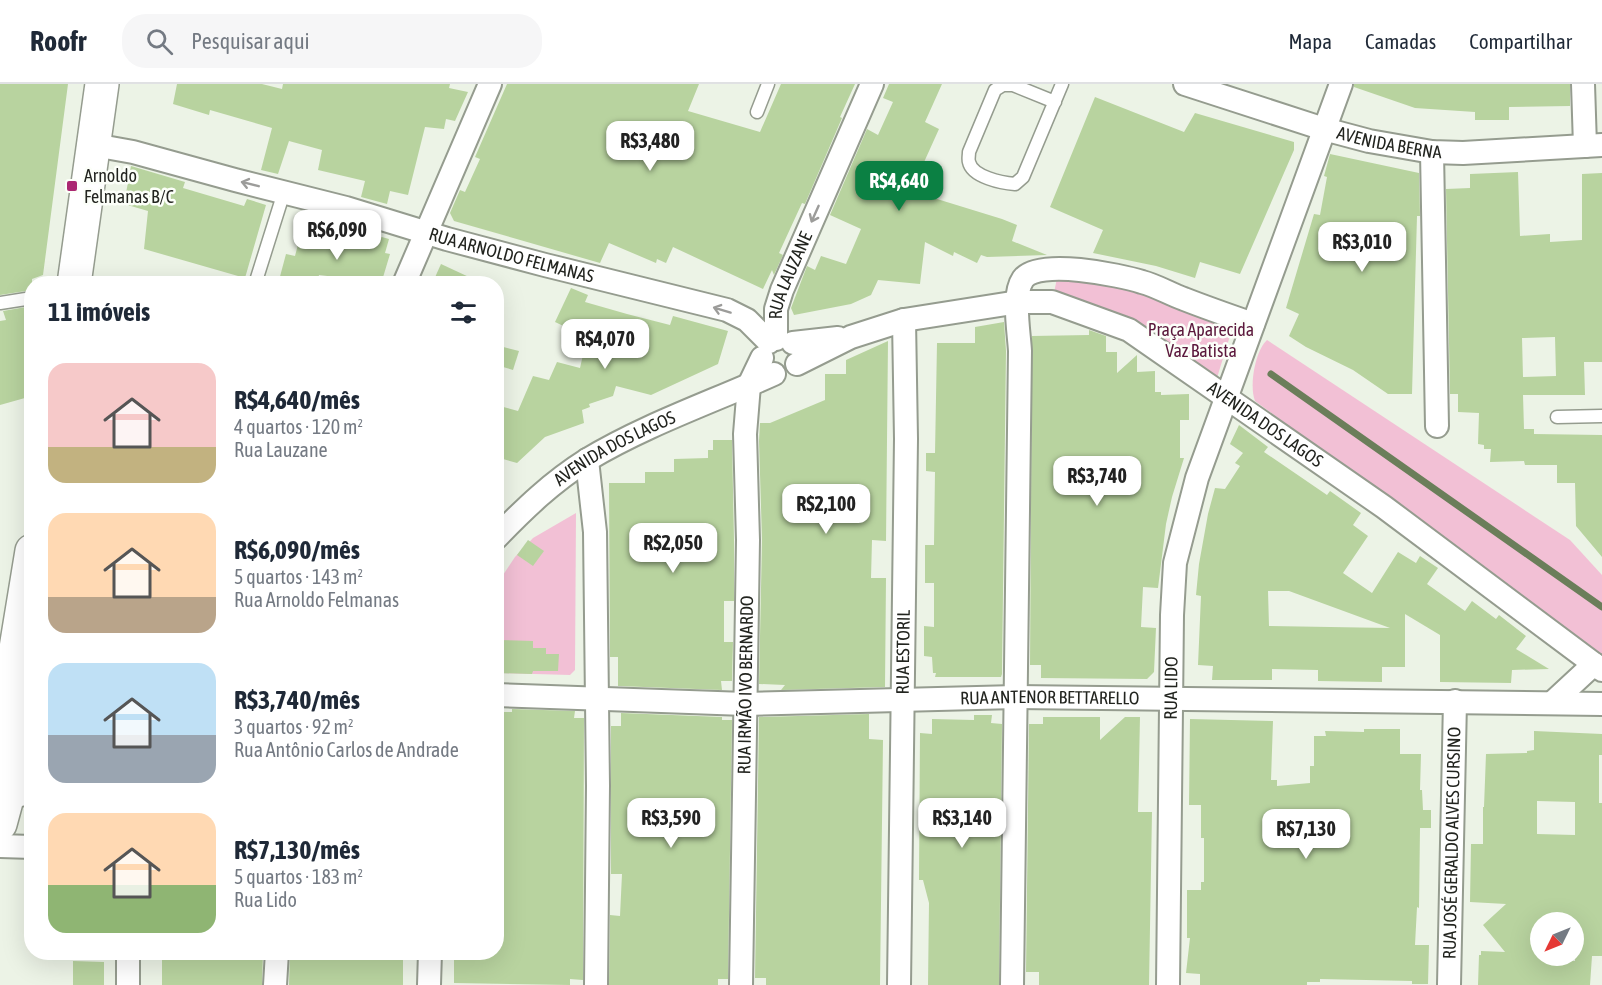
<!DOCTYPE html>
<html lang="pt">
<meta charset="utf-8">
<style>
:root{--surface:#fff;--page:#f6f6f7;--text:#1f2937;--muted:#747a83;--line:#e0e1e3;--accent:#0b8043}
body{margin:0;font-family:"Asap Condensed",sans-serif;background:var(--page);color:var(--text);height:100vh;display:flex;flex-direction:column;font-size:22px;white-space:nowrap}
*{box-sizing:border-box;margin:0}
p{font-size:20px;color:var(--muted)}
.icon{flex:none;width:33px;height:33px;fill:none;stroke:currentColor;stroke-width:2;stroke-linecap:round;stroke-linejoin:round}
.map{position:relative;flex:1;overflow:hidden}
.panel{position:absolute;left:24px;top:192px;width:480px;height:684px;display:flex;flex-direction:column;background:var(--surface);border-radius:24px;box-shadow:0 6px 24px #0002}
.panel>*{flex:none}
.needle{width:39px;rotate:227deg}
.buttons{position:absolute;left:1530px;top:828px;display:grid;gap:12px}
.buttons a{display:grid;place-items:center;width:54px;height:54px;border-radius:50%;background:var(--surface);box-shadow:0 6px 24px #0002;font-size:30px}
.price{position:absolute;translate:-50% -51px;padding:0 14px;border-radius:12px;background:#fff;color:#222;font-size:20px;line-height:39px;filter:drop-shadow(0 2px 3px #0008)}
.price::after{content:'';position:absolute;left:50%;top:36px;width:18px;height:14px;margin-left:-9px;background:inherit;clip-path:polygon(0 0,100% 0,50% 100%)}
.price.active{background:var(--accent);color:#fff}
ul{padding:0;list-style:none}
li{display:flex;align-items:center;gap:18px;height:150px;padding:0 24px}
li span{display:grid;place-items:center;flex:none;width:168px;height:120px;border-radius:18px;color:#555}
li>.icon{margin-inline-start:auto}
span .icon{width:72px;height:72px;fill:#fffc;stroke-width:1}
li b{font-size:26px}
h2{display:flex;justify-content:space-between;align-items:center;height:72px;padding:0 24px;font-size:26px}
header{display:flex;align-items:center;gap:36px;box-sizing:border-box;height:84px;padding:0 30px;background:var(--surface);border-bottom:2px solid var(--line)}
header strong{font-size:28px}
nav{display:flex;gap:33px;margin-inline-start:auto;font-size:21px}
.search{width:420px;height:54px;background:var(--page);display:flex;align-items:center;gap:15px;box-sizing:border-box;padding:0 21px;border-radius:24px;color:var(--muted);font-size:22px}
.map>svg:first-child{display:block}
</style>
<header>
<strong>Roofr</strong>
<div class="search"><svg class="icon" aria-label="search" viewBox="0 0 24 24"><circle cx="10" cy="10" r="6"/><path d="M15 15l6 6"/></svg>Pesquisar aqui</div>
<nav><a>Mapa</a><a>Camadas</a><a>Compartilhar</a></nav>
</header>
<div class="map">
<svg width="1602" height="901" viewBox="0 0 1602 901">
<rect width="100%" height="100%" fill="#ecf3e6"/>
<g fill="#f2c0d5">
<polygon points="1058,189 1132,206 1233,242 1216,297 1053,214"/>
<path d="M1267,256L1570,456L1602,491V571L1255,317C1249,302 1255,267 1267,256Z"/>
<polygon points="576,429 575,586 570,591 497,589 497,500 515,473 533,454"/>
</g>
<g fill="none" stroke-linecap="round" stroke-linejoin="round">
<polyline stroke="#6b7e5a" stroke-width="7" points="1271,290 1602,523"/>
</g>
<g fill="#b8d39f" fill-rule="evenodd">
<polygon points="0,0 68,0 43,191 32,195 32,206 0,211"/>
<polygon points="177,0 262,0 282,5 283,0 450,0 449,4 468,8 455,37 446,35 444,45 425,43 408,111 390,107 387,120 361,113 365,97 318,86 322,66 289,57 278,90 261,86 272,44 210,26 209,31 173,20"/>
<polygon points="507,0 699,0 688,27 760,48 781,0 855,0 840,33 842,34 805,120 802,119 779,169 783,171 774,191 772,186 763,205 673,163 666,179 657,175 656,179 609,159 600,179 454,137 450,129 460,106 465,108 480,75 475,73"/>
<polygon points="889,0 942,0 925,38 939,45 911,107 1002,135 1017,141 1012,157 1047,171 987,173 981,171 977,179 954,168 953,172 925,158 920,200 878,196 871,211 851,220 794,231 791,224 807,182 815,186 821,172 846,180 861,145 830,131 867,45 878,51 893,18 883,14"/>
<polygon points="1354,0 1570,0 1570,22 1509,23 1509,36 1475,36 1475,28 1415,24 1354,3"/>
<polygon points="1095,13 1184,48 1195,29 1294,58 1294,66 1240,190 1200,178 1195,194 1156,182 1093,169 1103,146 1050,123"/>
<polygon points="1330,70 1419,89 1420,132 1417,132 1412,310 1388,310 1353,286 1306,263 1289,252 1299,230 1286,224 1314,130 1320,131 1327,93 1324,92"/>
<polygon points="131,82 185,98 183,104 244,122 247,115 266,121 245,194 144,165 148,127 124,120"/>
<path d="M1518,88L1520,152L1550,150V158L1582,156V90L1602,89V278H1584L1585,311H1523L1524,345H1534V350L1602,351V473L1576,442L1575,399H1557V381H1525L1524,377L1490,378L1491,365H1484V361L1478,360L1479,329L1458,328V310H1450L1446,105L1470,104V90ZM1555,253L1556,292L1523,293L1522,254Z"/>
<polygon points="364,148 389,155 385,169 390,170 381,200 351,200 352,195 319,191 317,200 278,200 286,170 295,172 300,153 317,158 320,149 360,162"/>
<polygon points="441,180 484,200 432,200"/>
<polygon points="571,204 588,211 585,218 627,230 670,241 673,232 728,247 718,280 651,311 616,302 613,312 589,320 590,323 582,326 584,339 545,353 517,379 496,373 496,321 518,327 533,292 549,296 557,278 580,284 587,253 555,238"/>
<polygon points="32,222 32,312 0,321 0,237 6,236 3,227"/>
<polygon points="1004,238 1006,267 1002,590 1001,593 935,593 936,589 933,589 932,573 924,572 924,542 934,543 934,499 925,499 925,461 934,461 935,388 926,387 926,369 935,369 937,259 975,259 975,243"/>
<polygon points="1089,246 1106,252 1106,268 1117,268 1117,289 1137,271 1137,288 1155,287 1155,308 1161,308 1161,311 1189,310 1189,336 1180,336 1180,374 1184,374 1172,413 1166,440 1158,504 1143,503 1141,543 1156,544 1154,588 1147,595 1041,594 1041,581 1030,581 1032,252 1089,251"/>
<polygon points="888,257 886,457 872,456 871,494 886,494 885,603 781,606 785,601 759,600 762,456 759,357 760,339 770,339 825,316 825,290 846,290 846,276"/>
<polygon points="496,261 519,267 513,286 496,281"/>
<path d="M1239,341L1268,363L1264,368L1327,411L1330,407L1361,429L1353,441L1368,452L1343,489L1372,509L1398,468L1416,479L1420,472L1438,484L1427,500L1465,527L1472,517L1496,535L1499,531L1526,552L1516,565L1549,585L1512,586L1511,599L1440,598V551L1405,530V583H1382V598L1318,597V586L1272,585V596H1212L1213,582L1198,581L1201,512L1196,511L1199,480L1208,430L1215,404L1225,405L1240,382L1235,379L1243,369L1230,360ZM1268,507H1289L1390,544L1269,542Z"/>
<polygon points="713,356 732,356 734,456 734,517 724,517 724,558 733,558 732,597 721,597 722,606 618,602 618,573 610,573 609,399 645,399 645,388 674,388 674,375 708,374 708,366 713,366"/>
<polygon points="528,456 544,467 533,482 517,471"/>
<polygon points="497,556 533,557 533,564 546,564 546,570 559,570 558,587 533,587 532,590 496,589"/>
<polygon points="512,625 575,627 574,634 584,634 583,896 570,895 570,901 454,899 454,868 496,868 496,628 512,628"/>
<polygon points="621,629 722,633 722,636 732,636 728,895 718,895 718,901 609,901 610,831 620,832 622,790 611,790 611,642 621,642"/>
<polygon points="869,630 869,655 883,656 880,901 766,901 766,894 755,894 759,633"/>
<polygon points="974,631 992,631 991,639 1002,640 999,901 928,901 929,819 923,796 919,796 920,649 932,650 932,635 974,636"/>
<polygon points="1043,633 1100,633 1100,656 1125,633 1140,633 1138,728 1152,728 1149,901 1039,901 1039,888 1026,888 1029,640 1043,640"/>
<polygon points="1190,635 1273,637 1271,696 1277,696 1277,702 1310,699 1310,682 1314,682 1314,652 1326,652 1325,647 1364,648 1364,645 1400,645 1400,670 1421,670 1420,706 1422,706 1423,726 1431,726 1431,744 1420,744 1419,824 1417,823 1415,861 1429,861 1428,900 1412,900 1412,897 1320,895 1320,898 1307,898 1307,901 1200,901 1200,890 1186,889 1190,854 1187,854 1187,806 1201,806 1201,798 1204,798 1204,754 1201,754 1201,721 1189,721"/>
<path d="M1534,647L1602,650V671H1599V719H1602V872H1592L1590,901H1478L1479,871H1481V867L1505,868L1483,841L1506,820L1470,818L1471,760H1483V723H1484L1486,670L1527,669V667L1534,666ZM1537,717L1575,718V751L1537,750ZM1540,838H1576L1575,877L1540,874Z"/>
<polygon points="162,868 263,868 262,901 162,901"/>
<polygon points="290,868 403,868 403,901 289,901"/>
<polygon points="73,877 104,878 104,901 73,901"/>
</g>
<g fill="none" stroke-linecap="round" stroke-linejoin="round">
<defs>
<g id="lane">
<path d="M1055,18L1013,1H1003L995,6L969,68C969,72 968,75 969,78C972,93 1002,99 1015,100L1023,93L1062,0"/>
<polyline points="757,28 768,0"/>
<polyline points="253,200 256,197 284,108"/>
<polyline points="0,219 32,214"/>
<polyline points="1557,333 1602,332"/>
</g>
<g id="street">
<path id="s1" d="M1185,0L1324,45L1369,57L1432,68L1463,69L1602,61"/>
<polyline points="1583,0 1585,62"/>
<path id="s2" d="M94,61L133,68L235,96L346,124L447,155L545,181L727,226L747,236L769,258"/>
<polyline points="1432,68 1437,342"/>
<polyline points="404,200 490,0"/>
<path id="s3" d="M776,255V225L782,206L872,0"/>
<polyline points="793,259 838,254"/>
<path id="s4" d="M797,280L851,253L904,236L1018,218H1052L1129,246L1384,423L1602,586"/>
<polyline points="587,376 595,448 598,702 596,901"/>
<path id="s5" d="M496,454C524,425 552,398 587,376C645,341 712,318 774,290"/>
<path id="s6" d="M496,611L745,620L1016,613L1602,620"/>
<polyline points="1553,618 1594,580"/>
<polyline points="0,712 8,714 32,708"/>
<polyline points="0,762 32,763"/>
<polyline points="128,901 128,868"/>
<polyline points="275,901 277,868"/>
<polyline points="429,901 430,868"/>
<path id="s7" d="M741,901L748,456L745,350L749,301L762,274"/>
<path id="s8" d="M899,901L906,355L904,236"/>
<path d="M1012,901L1020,267C1019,248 1012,211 1023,195C1038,174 1120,191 1142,198C1157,202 1170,210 1184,215C1207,224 1230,232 1253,240"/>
<path id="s9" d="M1168,901L1172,531L1175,479L1197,394L1341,0"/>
<path id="s10" d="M1449,901L1455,617"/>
</g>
<g id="secondary">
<polyline points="74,200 102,0"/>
<polyline points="0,662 32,467"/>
<polyline points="0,740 17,677 24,633"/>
</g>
</defs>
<use href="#lane" stroke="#959c8f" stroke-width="15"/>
<use href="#street" stroke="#959c8f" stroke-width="26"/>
<use href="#secondary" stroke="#959c8f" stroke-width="36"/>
<use href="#lane" stroke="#fff" stroke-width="12"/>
<use href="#street" stroke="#fff" stroke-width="22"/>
<use href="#secondary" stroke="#fff" stroke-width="33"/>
</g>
<defs><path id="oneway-shaft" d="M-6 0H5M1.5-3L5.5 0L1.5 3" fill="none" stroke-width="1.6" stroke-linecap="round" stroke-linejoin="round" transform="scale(1.5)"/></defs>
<g stroke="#9c9c9a">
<use href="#oneway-shaft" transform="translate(250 100) rotate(-166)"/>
<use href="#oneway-shaft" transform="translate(815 130) rotate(114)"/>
<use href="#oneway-shaft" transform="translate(722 226) rotate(-163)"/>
</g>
<rect fill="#ab2872" stroke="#fcfff9" stroke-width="2" x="66" y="96" width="12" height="12" rx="3"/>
<g text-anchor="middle" stroke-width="5" stroke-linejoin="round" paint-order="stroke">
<g font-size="18" fill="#22241f" stroke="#fcfff9">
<text dy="6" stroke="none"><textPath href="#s1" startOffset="213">AVENIDA BERNA</textPath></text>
<text dy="6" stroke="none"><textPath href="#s2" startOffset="432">RUA ARNOLDO FELMANAS</textPath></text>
<text dy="6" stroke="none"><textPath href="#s3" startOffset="66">RUA LAUZANE</textPath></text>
<text dy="6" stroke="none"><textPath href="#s4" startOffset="513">AVENIDA DOS LAGOS</textPath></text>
<text dy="6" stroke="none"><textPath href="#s5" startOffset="150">AVENIDA DOS LAGOS</textPath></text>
<text dy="6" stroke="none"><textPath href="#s8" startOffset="333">RUA ESTORIL</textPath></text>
<text dy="6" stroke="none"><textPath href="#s7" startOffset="300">RUA IRMÃO IVO BERNARDO</textPath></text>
<text dy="6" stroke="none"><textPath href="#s9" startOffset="297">RUA LIDO</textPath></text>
<text dy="6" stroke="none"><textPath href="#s6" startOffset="554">RUA ANTENOR BETTARELLO</textPath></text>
<text dy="6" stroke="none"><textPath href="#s10" startOffset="142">RUA JOSÉ GERALDO ALVES CURSINO</textPath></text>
</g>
<g font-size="18" fill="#22241f" stroke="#fcfff9" text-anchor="start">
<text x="84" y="98">Arnoldo<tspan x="84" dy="21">Felmanas B/C</tspan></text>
</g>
<g font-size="18" fill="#5b183c" stroke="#fcfff9">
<text x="1201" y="252">Praça Aparecida<tspan x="1201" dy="21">Vaz Batista</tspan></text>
</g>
</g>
</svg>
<div class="buttons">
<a><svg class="needle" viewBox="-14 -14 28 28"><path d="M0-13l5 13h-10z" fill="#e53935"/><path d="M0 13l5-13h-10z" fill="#747a83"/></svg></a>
</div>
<b class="price" style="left:650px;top:88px">R$3,480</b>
<b class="price active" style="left:899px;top:128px">R$4,640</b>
<b class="price" style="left:337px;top:177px">R$6,090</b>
<b class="price" style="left:1362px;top:189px">R$3,010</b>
<b class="price" style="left:605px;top:286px">R$4,070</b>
<b class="price" style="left:1097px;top:423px">R$3,740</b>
<b class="price" style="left:826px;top:451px">R$2,100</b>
<b class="price" style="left:673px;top:490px">R$2,050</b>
<b class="price" style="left:671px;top:765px">R$3,590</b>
<b class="price" style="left:962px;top:765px">R$3,140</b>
<b class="price" style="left:1306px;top:776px">R$7,130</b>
<section class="panel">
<h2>11 imóveis<svg class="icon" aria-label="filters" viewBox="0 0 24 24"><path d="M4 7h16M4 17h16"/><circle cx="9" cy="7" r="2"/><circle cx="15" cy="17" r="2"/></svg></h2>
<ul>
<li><span style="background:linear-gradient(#f6c9c9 70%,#c2b280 0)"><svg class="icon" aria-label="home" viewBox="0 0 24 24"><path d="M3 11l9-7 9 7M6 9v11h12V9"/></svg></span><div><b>R$4,640/mês</b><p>4 quartos · 120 m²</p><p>Rua Lauzane</p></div></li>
<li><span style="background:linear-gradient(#ffd9b3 70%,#b9a48a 0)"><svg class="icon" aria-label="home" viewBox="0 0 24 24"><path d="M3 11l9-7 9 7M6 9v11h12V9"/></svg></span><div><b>R$6,090/mês</b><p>5 quartos · 143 m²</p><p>Rua Arnoldo Felmanas</p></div></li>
<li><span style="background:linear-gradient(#bfe0f5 60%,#9aa5b1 0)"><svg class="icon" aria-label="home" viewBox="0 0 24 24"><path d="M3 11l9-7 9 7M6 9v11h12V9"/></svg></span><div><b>R$3,740/mês</b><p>3 quartos · 92 m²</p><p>Rua Antônio Carlos de Andrade</p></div></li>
<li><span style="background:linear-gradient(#ffd9b3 60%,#8fb573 0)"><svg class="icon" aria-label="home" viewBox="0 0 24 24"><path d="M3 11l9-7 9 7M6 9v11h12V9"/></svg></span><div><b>R$7,130/mês</b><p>5 quartos · 183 m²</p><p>Rua Lido</p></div></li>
</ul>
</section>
</div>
